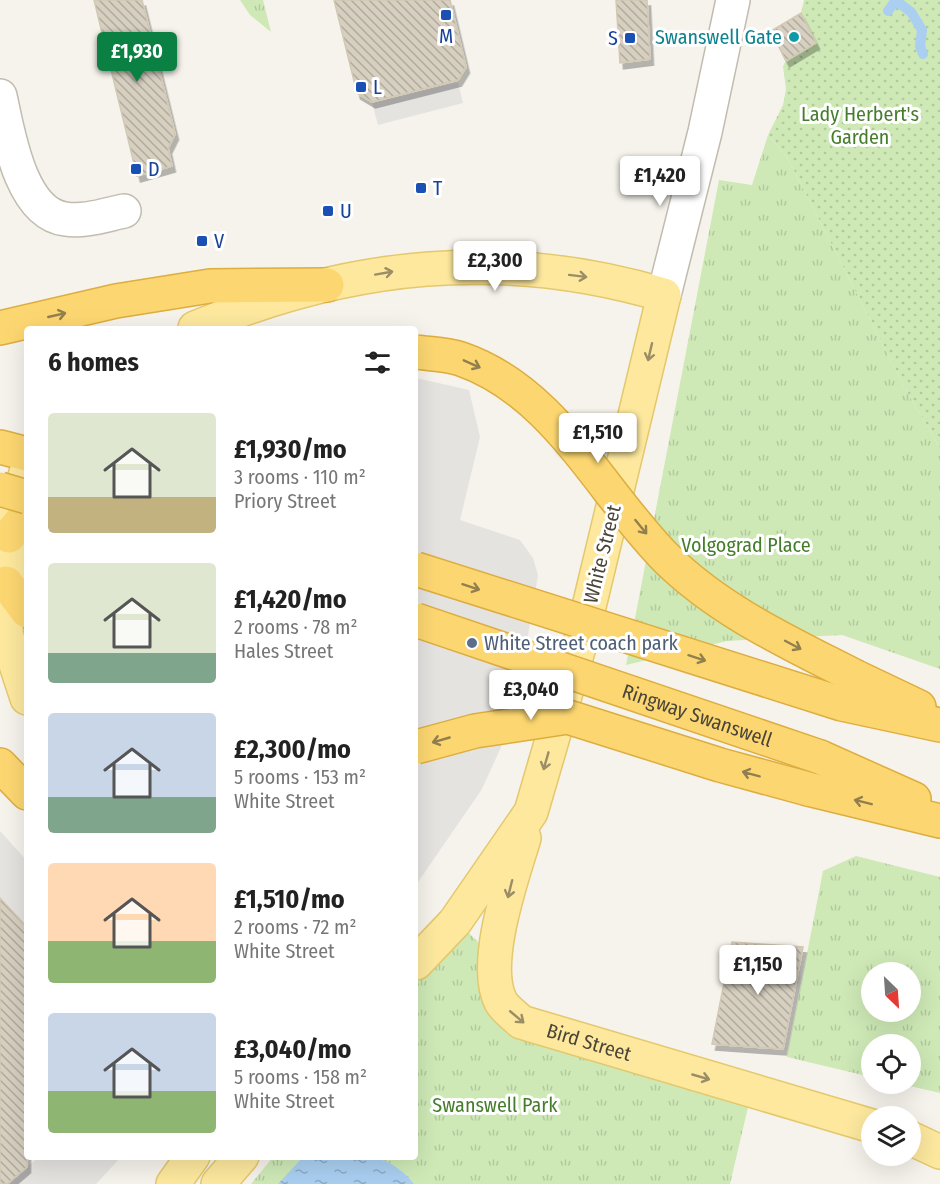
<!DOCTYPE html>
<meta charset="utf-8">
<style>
:root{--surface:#fff;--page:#f2f2f2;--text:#222;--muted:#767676;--accent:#0b8043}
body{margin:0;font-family:"Fira Sans Condensed",sans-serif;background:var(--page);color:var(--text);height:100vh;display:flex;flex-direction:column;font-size:22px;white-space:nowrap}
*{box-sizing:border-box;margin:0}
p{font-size:20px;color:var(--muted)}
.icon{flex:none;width:33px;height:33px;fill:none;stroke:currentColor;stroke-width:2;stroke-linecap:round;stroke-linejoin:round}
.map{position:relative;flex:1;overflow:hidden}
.details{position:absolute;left:24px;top:326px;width:394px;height:834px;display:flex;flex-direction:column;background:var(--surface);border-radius:6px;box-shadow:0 6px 24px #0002}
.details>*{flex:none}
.needle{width:39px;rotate:155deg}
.tools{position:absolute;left:861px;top:962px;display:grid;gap:12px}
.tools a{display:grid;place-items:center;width:60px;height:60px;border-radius:50%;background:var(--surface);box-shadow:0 6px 24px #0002;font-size:30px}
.price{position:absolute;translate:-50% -51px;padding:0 14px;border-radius:6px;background:#fff;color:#222;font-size:20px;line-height:39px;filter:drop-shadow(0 2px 3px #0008)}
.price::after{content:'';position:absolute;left:50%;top:36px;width:18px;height:14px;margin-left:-9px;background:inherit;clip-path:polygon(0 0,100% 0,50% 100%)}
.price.current{background:var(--accent);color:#fff}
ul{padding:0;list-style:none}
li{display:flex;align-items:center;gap:18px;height:150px;padding:0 24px}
li span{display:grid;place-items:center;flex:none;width:168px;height:120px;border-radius:6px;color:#555}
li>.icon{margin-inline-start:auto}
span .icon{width:72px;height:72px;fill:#fffc;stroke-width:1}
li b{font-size:26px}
h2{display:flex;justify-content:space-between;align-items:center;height:72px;padding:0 24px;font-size:26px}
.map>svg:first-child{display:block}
</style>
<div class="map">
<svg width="940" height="1184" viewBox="0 0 940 1184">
<defs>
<pattern id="grass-dots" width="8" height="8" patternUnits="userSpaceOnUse" patternTransform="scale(1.5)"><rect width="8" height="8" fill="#cee9b6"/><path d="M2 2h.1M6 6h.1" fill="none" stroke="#b2c99d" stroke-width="1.8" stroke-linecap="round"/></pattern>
<pattern id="park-tufts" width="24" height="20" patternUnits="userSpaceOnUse" patternTransform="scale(1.5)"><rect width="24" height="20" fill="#cee9b6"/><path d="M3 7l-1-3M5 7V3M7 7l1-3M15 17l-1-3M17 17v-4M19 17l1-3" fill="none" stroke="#b2c99d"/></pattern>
<pattern id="water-ripples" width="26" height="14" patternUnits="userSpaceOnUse" patternTransform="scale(1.5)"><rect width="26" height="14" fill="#aacff1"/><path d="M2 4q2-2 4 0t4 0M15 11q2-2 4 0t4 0" fill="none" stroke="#8caac4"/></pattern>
<pattern id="building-back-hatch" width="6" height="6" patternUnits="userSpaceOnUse" patternTransform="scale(1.5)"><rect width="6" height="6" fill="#d7d0c1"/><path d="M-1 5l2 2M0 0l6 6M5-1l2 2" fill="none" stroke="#b0ab9e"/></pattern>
<filter id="shadow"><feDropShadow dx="3.5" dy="6" stdDeviation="0" flood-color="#0004"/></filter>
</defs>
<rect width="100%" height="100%" fill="#f6f3ec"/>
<polygon fill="url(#grass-dots)" points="804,0 940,0 940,448 907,392 787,157 768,135 783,105 786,89 783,66 786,61 816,43 801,13"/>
<g fill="url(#park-tufts)" fill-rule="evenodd">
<polygon points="240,0 263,0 271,32 250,15"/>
<polygon points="768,135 787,157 907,392 940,448 940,669 842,635 727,641 626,665 719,180 752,185"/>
<path d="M856,856L940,877V1093L897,1083H910V1044H872L871,1077L787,1057L823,871ZM872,972H910V1011H872Z"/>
<polygon points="463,927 485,949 496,1008 749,1103 730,1184 251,1184 273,1157 416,1156 416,979"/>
</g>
<g fill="#e5e3e0">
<polygon points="458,82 463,103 378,125 372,103"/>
<polygon points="416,378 469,390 480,437 460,520 520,540 533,558 538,575 519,689 502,745 482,789 416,885"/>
<polygon points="0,831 27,861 27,927 0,898"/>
<polygon points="39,1157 121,1157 96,1184 7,1184"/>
</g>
<path fill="url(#water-ripples)" d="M311,1156C353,1156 384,1147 414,1184H278L302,1158Z"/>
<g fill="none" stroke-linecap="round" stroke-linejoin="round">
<polyline stroke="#aacff1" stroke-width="10" points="888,11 893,4 899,3 911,12 922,30 920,46 923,54"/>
</g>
<g fill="url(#building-back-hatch)" stroke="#d2c9b4" stroke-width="1.5" filter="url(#shadow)">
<polygon points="94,0 142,0 175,134 168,148 172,166 137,176"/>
<polygon points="334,0 450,0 466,67 458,80 372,102 357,93"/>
<polygon points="616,0 647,0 650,59 620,63"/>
<polygon points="801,13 816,43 786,61 771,31"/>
<polygon points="0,898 27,927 27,1167 7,1184 0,1184"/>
<polygon points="732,942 803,947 783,1049 712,1044"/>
</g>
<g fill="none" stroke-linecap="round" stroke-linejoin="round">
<defs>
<g id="minor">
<path d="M0,96C8,132 20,213 65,219C85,222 105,215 124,211"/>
<polyline points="664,295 705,132 733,0"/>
</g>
<g id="major">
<path d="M195,328C349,263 502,247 664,295L580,644L531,812L455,922L416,963"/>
<polyline points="27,469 9,536 6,634 27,698"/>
<path id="s1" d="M524,838C512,878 481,964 501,1002C505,1009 515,1016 521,1022L872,1126"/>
<polyline points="910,1138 940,1152"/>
<polyline points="173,1184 193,1156"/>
<polyline points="218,1184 242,1156"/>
</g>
<g id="highway">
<polyline points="0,328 116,301 210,286 327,285"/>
<polyline points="0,447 27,454"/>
<polyline points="9,536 27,514"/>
<polyline points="6,583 27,611"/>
<polyline points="856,677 919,707"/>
<polyline points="842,704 940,725"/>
<polyline points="820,757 914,799"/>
<polyline points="0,765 27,793"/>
<polyline points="808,789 940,821"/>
</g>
</defs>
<use href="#minor" stroke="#c1bcae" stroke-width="36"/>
<use href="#major" stroke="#e4c86c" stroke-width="36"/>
<use href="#highway" stroke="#ddad3f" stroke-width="36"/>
<use href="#minor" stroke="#fff" stroke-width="33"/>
<use href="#major" stroke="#fde89e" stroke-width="33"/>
<use href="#highway" stroke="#fcd771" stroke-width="33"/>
<defs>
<g id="highway-bridge">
<path d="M416,352C430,354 447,354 461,359C556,392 600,492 667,559C721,612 790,643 856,677"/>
<polyline points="0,489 27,497"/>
<polyline points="416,569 842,704"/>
<path id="s2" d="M416,620L820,757"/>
<polyline points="416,747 475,731 568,717 720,765 808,789"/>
</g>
</defs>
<use href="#highway-bridge" stroke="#ddad3f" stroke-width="36" stroke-linecap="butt"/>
<use href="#highway-bridge" stroke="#fcd771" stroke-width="33"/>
</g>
<defs><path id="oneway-shaft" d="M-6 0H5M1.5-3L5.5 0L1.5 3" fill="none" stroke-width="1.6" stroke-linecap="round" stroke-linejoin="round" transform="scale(1.5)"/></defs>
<g stroke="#9b8e66">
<use href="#oneway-shaft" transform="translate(384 273) rotate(-10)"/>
<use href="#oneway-shaft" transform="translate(578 276) rotate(7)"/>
<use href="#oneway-shaft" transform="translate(650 352) rotate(103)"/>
<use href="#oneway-shaft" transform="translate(546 761) rotate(106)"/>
<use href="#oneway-shaft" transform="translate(510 889) rotate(104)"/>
<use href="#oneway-shaft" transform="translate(517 1017) rotate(40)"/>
<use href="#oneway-shaft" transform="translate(701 1077) rotate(16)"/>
</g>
<g stroke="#927f4f">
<use href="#oneway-shaft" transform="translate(57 315) rotate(-13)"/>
<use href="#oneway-shaft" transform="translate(472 364) rotate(24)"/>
<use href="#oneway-shaft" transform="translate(641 527) rotate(51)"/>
<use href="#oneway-shaft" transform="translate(471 587) rotate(18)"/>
<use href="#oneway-shaft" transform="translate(793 645) rotate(28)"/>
<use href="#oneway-shaft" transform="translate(697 658) rotate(18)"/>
<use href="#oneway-shaft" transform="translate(441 740) rotate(164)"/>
<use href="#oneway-shaft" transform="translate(751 774) rotate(-165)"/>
<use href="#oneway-shaft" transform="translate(863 802) rotate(-166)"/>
</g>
<g fill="#1a4fb4" stroke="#fff" stroke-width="2">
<rect x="440" y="9" width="12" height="12" rx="3"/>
<rect x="624" y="32" width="12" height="12" rx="3"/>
<rect x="355" y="81" width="12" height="12" rx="3"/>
<rect x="130" y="163" width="12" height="12" rx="3"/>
<rect x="415" y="182" width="12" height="12" rx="3"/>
<rect x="322" y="205" width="12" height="12" rx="3"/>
<rect x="196" y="235" width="12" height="12" rx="3"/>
</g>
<circle fill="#0f9aa8" stroke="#fff" stroke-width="2" cx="794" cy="37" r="6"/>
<circle fill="#5c6f8a" stroke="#fff" stroke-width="2" cx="472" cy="643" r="6"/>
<g text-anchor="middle" stroke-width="6" stroke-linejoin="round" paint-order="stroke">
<g font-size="20" fill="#164399" stroke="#fff" text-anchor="start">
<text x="446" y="43" text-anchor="middle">M</text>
<text x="618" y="45" text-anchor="end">S</text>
<text x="373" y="94">L</text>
<text x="148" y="176">D</text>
<text x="433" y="195">T</text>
<text x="340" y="218">U</text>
<text x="214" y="248">V</text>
</g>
<g font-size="20" fill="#0d838f" stroke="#fff" text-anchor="end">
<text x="782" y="44">Swanswell Gate</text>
</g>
<g font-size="20" fill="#457d2c" stroke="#fff">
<text x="860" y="121">Lady Herbert's<tspan x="860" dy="23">Garden</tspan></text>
<text x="746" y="552">Volgograd Place</text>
<text x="495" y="1112">Swanswell Park</text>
</g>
<g font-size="20" fill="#4b4539" stroke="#fff">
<text transform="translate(602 554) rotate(-76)" y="7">White Street</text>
<text dy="7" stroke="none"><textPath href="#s2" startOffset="297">Ringway Swanswell</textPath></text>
<text dy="7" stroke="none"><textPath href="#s1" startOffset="268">Bird Street</textPath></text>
</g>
<g font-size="20" fill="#4e5e75" stroke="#fff" text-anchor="start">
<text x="484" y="650">White Street coach park</text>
</g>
</g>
</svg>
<div class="tools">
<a><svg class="needle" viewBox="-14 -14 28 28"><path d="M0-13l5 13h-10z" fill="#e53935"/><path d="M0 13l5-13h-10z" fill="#767676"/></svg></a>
<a><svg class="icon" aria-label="locate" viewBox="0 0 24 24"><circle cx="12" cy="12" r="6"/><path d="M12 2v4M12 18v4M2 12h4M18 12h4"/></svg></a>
<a><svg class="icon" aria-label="layers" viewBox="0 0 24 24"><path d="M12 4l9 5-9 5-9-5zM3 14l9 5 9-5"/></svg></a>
</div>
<b class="price current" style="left:137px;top:83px">£1,930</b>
<b class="price" style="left:660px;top:207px">£1,420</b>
<b class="price" style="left:495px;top:292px">£2,300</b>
<b class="price" style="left:598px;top:464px">£1,510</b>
<b class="price" style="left:531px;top:721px">£3,040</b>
<b class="price" style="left:758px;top:996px">£1,150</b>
<section class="details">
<h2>6 homes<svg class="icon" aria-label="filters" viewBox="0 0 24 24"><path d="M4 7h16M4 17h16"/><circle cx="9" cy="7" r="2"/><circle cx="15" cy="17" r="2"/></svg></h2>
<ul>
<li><span style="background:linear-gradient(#dfe7d0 70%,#c2b280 0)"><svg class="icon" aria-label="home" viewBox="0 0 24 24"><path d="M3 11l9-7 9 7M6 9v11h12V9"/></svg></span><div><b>£1,930/mo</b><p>3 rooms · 110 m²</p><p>Priory Street</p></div></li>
<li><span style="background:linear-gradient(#dfe7d0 75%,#7fa58c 0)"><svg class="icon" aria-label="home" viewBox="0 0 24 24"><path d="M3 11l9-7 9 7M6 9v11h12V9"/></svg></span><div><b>£1,420/mo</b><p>2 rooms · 78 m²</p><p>Hales Street</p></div></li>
<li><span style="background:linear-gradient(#c9d6e8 70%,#7fa58c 0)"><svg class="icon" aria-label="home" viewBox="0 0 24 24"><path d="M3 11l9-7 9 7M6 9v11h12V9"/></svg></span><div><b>£2,300/mo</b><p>5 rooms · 153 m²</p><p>White Street</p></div></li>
<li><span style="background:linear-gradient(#ffd9b3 65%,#8fb573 0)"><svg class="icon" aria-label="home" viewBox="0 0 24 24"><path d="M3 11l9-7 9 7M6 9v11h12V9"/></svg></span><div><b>£1,510/mo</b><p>2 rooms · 72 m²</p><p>White Street</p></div></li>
<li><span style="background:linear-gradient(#c9d6e8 65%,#8fb573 0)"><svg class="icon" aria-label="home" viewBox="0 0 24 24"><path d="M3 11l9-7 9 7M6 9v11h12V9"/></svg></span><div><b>£3,040/mo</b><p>5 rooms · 158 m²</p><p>White Street</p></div></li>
</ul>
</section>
</div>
